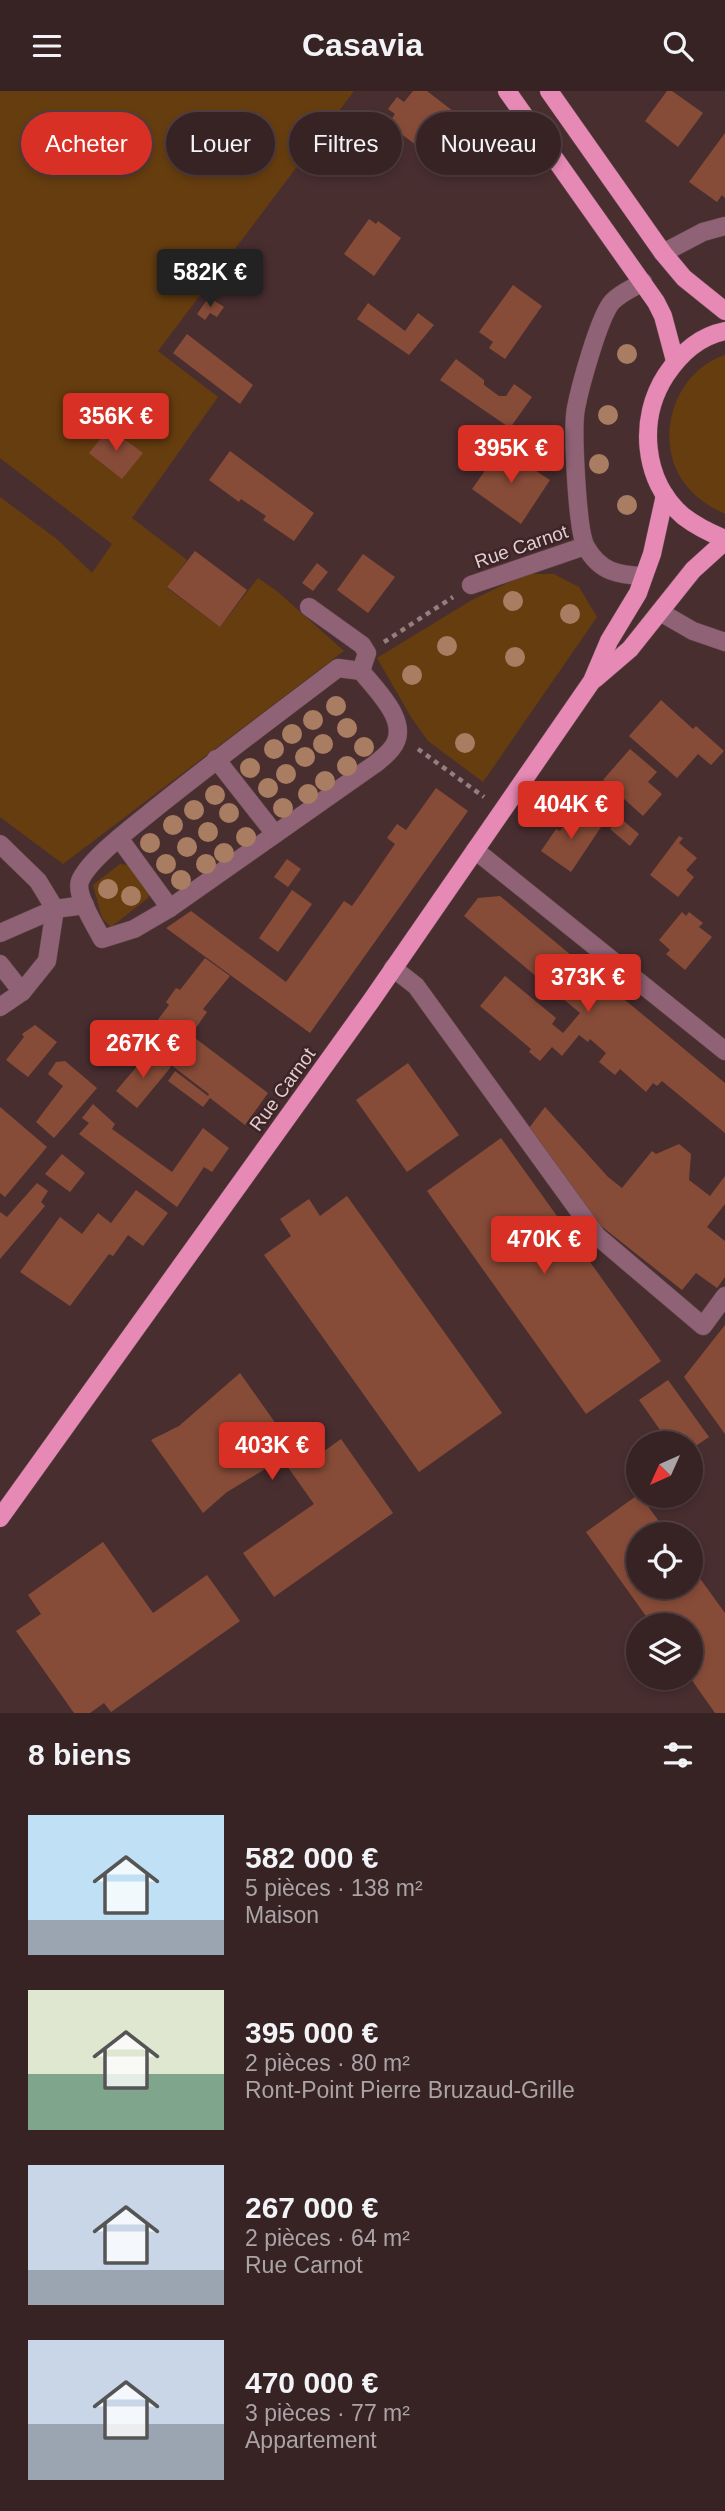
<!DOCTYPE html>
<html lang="fr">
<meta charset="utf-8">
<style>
:root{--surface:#372224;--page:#3e2a2c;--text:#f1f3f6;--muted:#aaa4a6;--line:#513f41;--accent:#d93025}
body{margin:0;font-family:Arial,sans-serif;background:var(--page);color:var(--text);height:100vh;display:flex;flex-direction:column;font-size:26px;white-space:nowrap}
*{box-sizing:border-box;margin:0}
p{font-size:23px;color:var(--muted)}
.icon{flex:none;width:38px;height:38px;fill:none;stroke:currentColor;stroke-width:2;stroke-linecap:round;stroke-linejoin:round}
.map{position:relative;height:1622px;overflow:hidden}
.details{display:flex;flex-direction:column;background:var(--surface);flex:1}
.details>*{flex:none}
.guide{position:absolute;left:21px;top:21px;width:684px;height:63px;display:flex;gap:14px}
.needle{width:46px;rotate:225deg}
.buttons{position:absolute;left:626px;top:1340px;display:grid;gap:14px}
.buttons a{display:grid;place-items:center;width:77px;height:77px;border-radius:50%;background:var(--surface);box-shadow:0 4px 10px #0003,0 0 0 2px var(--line);font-size:35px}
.price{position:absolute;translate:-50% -60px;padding:0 16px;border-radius:7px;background:var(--accent);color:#fff;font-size:23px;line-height:46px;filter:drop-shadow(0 2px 4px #0008)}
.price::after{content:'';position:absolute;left:50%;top:42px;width:21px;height:16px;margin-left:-10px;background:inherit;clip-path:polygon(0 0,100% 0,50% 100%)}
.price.on{background:#222;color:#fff}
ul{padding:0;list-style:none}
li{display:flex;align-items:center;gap:21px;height:175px;padding:0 28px}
li span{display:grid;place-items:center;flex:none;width:196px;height:140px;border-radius:0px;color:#555}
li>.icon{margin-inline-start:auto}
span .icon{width:84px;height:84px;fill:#fffc;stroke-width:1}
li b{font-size:30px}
h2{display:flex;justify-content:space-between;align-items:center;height:84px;padding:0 28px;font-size:30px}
.pill{padding:0 24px;border-radius:32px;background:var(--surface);box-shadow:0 4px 10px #0003,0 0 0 2px var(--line);font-size:24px;line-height:63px}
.pill.on{background:var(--accent);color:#fff}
header{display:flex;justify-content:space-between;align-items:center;height:91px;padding:0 28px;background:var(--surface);font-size:32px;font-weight:700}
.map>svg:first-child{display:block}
</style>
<header><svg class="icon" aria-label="menu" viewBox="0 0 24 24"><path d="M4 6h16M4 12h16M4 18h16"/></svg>Casavia<svg class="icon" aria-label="search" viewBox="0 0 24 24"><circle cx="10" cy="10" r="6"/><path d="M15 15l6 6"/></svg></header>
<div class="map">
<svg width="725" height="1622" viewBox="0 0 725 1622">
<rect width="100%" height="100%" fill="#492e30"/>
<g fill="#663d0f">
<polygon points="0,0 354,0 158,260 218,306 132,427 187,469 167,497 220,536 258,487 278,501 344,560 63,773 0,726 0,406 58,449 92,482 112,453 0,367"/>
<path d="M725,264V423C708,415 694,406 683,390C653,347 675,280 725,264Z"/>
<polygon points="526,483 554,483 579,496 597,526 483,691 428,650 411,626 377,567 472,509"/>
<polygon points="120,773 128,774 151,797 148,807 111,836 102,827 93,794"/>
</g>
<g fill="#874c38">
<polygon points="413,0 427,0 458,24 428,63 388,33 395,23 388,18 397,6 404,11"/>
<polygon points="667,0 672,0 703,22 678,56 645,30"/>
<polygon points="725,42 725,107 722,104 717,111 689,91"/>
<polygon points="369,128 376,133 378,130 401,147 374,185 344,163"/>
<polygon points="513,194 542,215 505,268 489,257 493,251 479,241"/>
<polygon points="209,206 224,216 217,226 210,222 205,229 197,223"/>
<polygon points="368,212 405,240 418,222 434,234 409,264 357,228"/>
<polygon points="187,243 253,294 240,313 173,262"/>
<polygon points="456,268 484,289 484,294 499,305 506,305 514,293 532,306 510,337 440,289"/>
<polygon points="109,337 143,362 122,388 89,362"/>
<polygon points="501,357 550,389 521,433 472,398"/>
<polygon points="230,360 314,422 294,450 263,429 266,425 241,408 239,411 209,389"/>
<polygon points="195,460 247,499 220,536 167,496"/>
<polygon points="363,463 395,486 368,522 337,499"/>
<polygon points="317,472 328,481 313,500 302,492"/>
<polygon points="661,609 693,638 696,635 724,660 711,674 698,663 677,687 629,645"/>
<polygon points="630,658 657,681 648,691 662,703 643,725 603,689"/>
<polygon points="436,697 468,720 310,942 166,837 191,820 286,891 344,810 352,815 362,801 395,753 387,747 397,733 406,739"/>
<polygon points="575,718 601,736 571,781 541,760 556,738 560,740"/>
<polygon points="619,726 639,743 630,755 610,738"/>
<polygon points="679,745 683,747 679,752 697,767 686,779 694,786 678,806 650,784"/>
<polygon points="287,768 301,778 288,796 274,786"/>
<polygon points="292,799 312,813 278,861 259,847"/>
<polygon points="500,805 725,992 725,1042 662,990 657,995 653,992 646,1001 620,978 615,984 599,971 606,962 590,948 588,951 579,944 562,965 552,956 540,970 529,961 531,958 480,915 505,885 556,927 552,933 563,942 580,922 464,825 478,807"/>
<polygon points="682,821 686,825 689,821 703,832 699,836 712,846 685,879 666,863 670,859 659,849"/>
<polygon points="205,867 230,885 203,918 207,921 191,944 268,1002 245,1034 210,1007 203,1016 168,990 175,980 208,1005 209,1003 141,951 169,914 166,911 176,897 180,899"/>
<polygon points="35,934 57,951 28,986 6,969 24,946 22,943"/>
<polygon points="149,961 171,976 137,1017 116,1000"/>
<polygon points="65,970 97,997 54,1047 36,1031 63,995 48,983 56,971"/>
<polygon points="408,972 459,1044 407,1081 356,1009"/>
<polygon points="93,1013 115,1033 112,1038 172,1081 203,1037 229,1057 212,1081 204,1076 177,1116 79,1043 89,1032 82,1027"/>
<polygon points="0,1016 47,1056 5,1106 0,1102"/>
<polygon points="545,1016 608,1086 622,1097 652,1060 656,1063 679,1053 691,1063 689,1089 710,1105 725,1085 725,1113 707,1136 725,1150 725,1186 717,1197 696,1182 682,1199 581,1119 526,1041"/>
<polygon points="501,1047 661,1270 586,1323 427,1100"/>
<polygon points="62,1063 85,1082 70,1101 45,1083"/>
<polygon points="37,1092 48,1100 41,1111 45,1115 0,1168 0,1121 7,1126"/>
<polygon points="136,1099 168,1122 143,1155 128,1144 113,1165 109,1163 70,1215 20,1181 60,1126 82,1143 98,1122 111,1132"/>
<polygon points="347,1105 502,1322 419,1381 264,1164 291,1145 280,1128 309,1108 320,1125"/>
<polygon points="725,1234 725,1343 684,1286"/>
<polygon points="240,1282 295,1360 292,1362 302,1376 341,1348 393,1422 274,1506 243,1462 314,1413 282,1368 227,1401 203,1422 151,1349 179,1335"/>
<polygon points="668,1289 709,1346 691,1358 691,1353 670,1353 639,1309"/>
<polygon points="639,1403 669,1444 639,1444 639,1496 691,1496 691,1475 725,1522 725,1622 715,1622 691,1588 691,1535 653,1535 586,1441"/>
<polygon points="103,1451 153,1522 207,1484 240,1530 111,1621 104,1612 90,1622 74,1622 16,1540 41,1523 28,1504"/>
</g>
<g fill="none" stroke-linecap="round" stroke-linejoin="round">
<defs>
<g id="minor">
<polyline points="663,162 703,141 725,135"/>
<path d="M643,191C633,197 620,202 612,211C599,226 580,296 576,317C572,337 577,440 586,456C600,481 618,484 644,485"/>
<polyline points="471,494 585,455"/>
<polyline points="309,516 362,554 367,562 361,580"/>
<polyline points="660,521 693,540 725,551"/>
<path d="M338,577L361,580C376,599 412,632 392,657C388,663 381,668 375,673L170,817L134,838L102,848C95,834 75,804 80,790C89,768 134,735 152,720C213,671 276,624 338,577Z"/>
<polyline points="216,668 275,743"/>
<polyline points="119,747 170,817"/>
<polyline points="0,753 38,790 55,818"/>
<polyline points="475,759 725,960"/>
<polyline points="0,842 55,818 85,814"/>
<polyline points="0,873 22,901"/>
<polyline points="393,877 416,895 597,1145 703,1235 725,1205"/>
<polyline points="0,916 22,901 47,870 55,818"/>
</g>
<g id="major">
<polyline points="507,0 656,211 663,225 675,270"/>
<polyline points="549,0 663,162 684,187 725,220"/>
<path d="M725,240C700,245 680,263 666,284C638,327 642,389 683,425C696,435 710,442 725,448"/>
<polyline points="595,588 630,558 693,479 725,450"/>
<polyline points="0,1427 371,910 592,590 609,550 638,502 644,485 652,463 665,404"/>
</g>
</defs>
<use href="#minor" stroke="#644b4c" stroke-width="19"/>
<use href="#major" stroke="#644b4c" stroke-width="19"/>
<g stroke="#947e7f" stroke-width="4.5" stroke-dasharray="5 5" stroke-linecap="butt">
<polyline points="384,551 453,506"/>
<polyline points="418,658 484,706"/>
</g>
<use href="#minor" stroke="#906276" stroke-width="18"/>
<use href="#major" stroke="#e689b4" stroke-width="18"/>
</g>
<g fill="#a97d62">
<circle cx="627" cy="263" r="10"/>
<circle cx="608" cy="324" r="10"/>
<circle cx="599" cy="373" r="10"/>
<circle cx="627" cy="414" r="10"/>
<circle cx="513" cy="510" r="10"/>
<circle cx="570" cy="523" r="10"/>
<circle cx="447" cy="555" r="10"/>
<circle cx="515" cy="566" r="10"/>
<circle cx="412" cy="584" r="10"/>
<circle cx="336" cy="615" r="10"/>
<circle cx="313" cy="629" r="10"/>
<circle cx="347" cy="637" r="10"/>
<circle cx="292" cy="643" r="10"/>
<circle cx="465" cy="652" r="10"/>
<circle cx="323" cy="653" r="10"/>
<circle cx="364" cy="656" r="10"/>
<circle cx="274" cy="658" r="10"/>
<circle cx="305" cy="666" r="10"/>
<circle cx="347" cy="675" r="10"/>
<circle cx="250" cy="677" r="10"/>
<circle cx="286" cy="683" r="10"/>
<circle cx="325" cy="690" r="10"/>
<circle cx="268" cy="697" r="10"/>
<circle cx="308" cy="703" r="10"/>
<circle cx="215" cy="704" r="10"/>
<circle cx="283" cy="717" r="10"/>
<circle cx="194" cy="719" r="10"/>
<circle cx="229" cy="722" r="10"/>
<circle cx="173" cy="734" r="10"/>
<circle cx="208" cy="741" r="10"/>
<circle cx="246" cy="746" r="10"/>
<circle cx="150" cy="752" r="10"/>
<circle cx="187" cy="756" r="10"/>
<circle cx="224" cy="762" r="10"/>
<circle cx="166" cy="773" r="10"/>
<circle cx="206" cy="773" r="10"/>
<circle cx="181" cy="789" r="10"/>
<circle cx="108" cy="798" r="10"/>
<circle cx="131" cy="805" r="10"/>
</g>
<g text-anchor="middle" stroke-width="5" stroke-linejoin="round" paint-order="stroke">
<g font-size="19" fill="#dfcece" stroke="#3e2426">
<text transform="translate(521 455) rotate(-19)" y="7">Rue Carnot</text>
<text transform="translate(282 998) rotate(-54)" y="7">Rue Carnot</text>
</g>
</g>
</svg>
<div class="buttons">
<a><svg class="needle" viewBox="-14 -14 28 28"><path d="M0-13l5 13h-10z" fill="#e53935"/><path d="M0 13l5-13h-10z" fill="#aaa4a6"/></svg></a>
<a><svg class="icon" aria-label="locate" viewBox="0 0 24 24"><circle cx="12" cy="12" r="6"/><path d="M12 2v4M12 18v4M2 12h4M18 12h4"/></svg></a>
<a><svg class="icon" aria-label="layers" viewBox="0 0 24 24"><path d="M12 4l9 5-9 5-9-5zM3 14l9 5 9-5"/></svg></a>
</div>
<b class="price on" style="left:210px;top:218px">582K €</b>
<b class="price" style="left:116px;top:362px">356K €</b>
<b class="price" style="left:511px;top:394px">395K €</b>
<b class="price" style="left:571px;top:750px">404K €</b>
<b class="price" style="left:588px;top:923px">373K €</b>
<b class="price" style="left:143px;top:989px">267K €</b>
<b class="price" style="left:544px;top:1185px">470K €</b>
<b class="price" style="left:272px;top:1391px">403K €</b>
<div class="guide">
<a class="pill on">Acheter</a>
<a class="pill">Louer</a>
<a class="pill">Filtres</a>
<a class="pill">Nouveau</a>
</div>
</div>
<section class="details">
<h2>8 biens<svg class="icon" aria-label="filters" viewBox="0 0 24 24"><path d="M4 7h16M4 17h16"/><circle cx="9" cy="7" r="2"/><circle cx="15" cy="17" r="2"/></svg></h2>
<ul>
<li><span style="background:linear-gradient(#bfe0f5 75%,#9aa5b1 0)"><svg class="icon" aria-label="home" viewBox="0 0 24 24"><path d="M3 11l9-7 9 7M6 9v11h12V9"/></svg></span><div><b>582 000 €</b><p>5 pièces · 138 m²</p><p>Maison</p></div></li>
<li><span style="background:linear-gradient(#dfe7d0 60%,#7fa58c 0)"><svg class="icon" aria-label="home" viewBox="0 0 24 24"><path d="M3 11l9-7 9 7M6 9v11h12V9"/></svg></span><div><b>395 000 €</b><p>2 pièces · 80 m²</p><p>Ront-Point Pierre Bruzaud-Grille</p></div></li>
<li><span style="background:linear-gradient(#c9d6e8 75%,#9aa5b1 0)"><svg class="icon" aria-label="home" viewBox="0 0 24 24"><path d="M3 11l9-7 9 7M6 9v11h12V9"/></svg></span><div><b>267 000 €</b><p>2 pièces · 64 m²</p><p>Rue Carnot</p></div></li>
<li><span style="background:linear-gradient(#c9d6e8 60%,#9aa5b1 0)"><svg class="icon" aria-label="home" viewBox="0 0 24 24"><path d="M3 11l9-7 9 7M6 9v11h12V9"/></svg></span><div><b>470 000 €</b><p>3 pièces · 77 m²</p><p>Appartement</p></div></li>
</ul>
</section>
